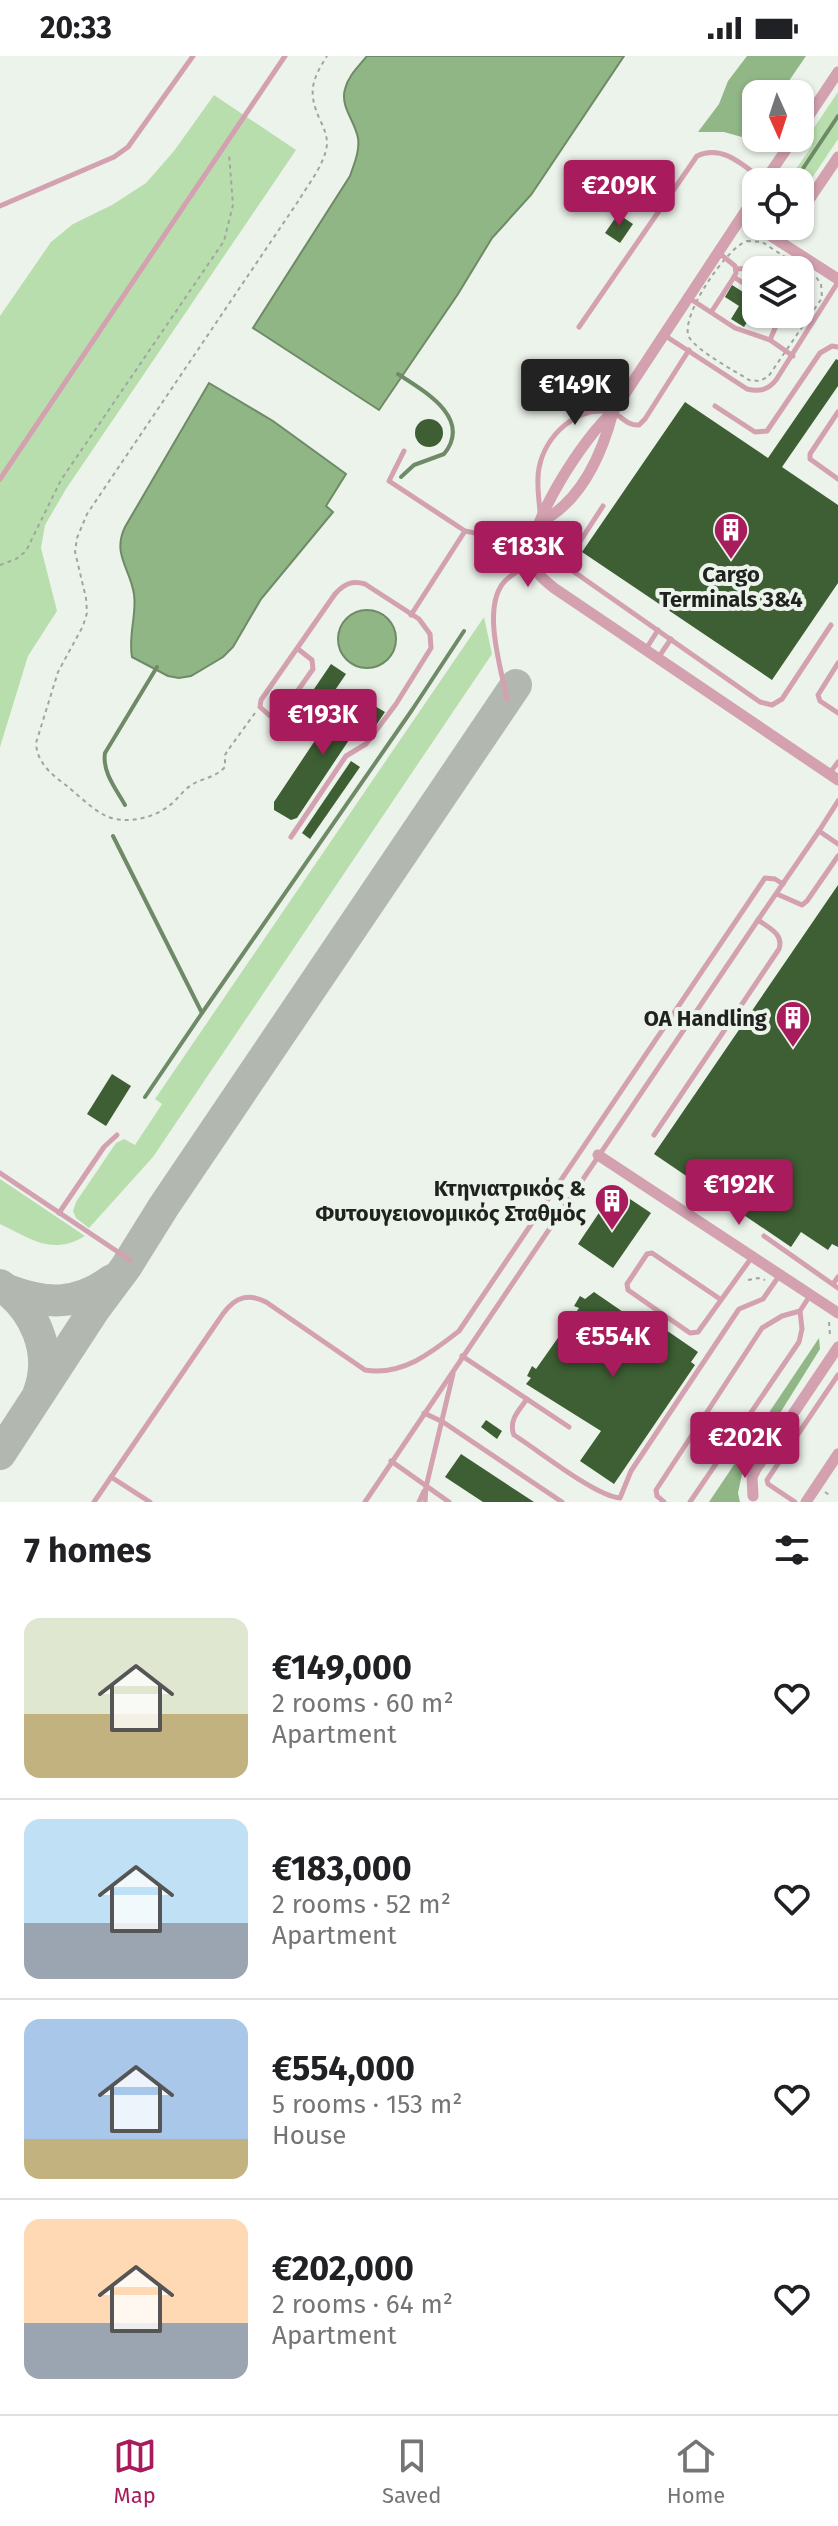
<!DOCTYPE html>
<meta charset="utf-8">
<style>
:root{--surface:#fff;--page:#f2f2f2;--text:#202124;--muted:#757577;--line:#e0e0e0;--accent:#a81b5c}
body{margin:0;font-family:"Fira Sans",sans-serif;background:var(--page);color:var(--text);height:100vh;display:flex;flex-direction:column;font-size:30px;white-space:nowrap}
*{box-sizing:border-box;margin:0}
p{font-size:26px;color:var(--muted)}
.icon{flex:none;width:44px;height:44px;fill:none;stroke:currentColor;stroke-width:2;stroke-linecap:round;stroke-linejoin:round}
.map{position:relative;height:1446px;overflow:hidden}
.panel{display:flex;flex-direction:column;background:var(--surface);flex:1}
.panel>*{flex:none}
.needle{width:52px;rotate:177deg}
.fabs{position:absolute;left:742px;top:24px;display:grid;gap:16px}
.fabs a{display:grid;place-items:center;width:72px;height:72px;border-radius:16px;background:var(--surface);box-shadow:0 2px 6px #0004;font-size:40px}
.price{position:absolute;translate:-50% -68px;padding:0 18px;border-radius:8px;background:var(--accent);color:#fff;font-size:26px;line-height:52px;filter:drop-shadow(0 2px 4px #0008)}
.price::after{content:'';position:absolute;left:50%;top:48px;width:24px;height:18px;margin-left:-12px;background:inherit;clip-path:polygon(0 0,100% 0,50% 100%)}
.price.active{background:#222;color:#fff}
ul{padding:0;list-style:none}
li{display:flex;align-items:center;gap:24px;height:200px;padding:0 24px}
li+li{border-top:2px solid var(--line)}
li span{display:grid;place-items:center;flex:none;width:224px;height:160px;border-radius:16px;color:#555}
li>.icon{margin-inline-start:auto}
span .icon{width:96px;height:96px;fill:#fffc;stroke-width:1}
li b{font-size:34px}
h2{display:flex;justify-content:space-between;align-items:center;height:96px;padding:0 24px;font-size:34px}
.status{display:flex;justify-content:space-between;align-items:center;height:56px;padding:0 40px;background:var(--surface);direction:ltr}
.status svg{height:22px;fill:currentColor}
.dock{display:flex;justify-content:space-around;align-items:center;height:112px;border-top:2px solid var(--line);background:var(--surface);font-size:22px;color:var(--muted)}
.dock a{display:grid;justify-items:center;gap:4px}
.dock .active{color:var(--accent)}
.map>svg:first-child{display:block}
</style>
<div class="status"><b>20:33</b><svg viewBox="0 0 49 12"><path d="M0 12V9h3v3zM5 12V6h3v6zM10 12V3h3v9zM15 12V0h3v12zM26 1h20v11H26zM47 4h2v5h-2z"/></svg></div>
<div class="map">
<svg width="838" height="1446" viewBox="0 0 838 1446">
<rect width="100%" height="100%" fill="#ecf3ea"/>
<g fill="#b9deae">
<polygon points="838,36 838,83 800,140 800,126 778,126 789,123 812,90 807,82"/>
<polygon points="214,39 296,94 66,433 45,469 41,492 57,555 28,600 0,691 0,260 51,186 73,168 112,149 146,127 174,95"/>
<polygon points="484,561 492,598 153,1101 89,1172 76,1162 73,1155 76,1146 116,1087 124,1083 135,1089 162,1048 155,1043"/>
<path d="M0,1123L85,1180C52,1200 31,1183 0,1168Z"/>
</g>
<g fill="#91b787">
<polygon points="747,0 806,0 780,38 756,38 756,73 749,83 724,76 698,76 719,48 728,25"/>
<polygon points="819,1282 820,1293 742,1418 738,1437 740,1446 709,1446"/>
</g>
<g fill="#90b685" stroke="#6e8a66" stroke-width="2">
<path d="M367,0H624L531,139L492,182L458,238L379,354L253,272L350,120C354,108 360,95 358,82C355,65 340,51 345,33C348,20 359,10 367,0Z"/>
<path d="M209,327L273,365L346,418L326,450L333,456L261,543L233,591L223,601L191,620L179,622L168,620L132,601C128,579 137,559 134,538C130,512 112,498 125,471Z"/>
<circle cx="367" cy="583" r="29"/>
</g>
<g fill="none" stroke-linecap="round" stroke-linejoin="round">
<g stroke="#6e8a66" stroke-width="4">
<polyline points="794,126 838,60"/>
<path d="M398,318C424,335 473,362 444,398L414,409L401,421"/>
<path d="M125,749C116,733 102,716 105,697L157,611"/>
<polyline points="113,780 202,957 145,1041"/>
<polyline points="202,957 412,654 464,575"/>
</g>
<g stroke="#b2b8b0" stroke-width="32">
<path d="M0,1229C34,1252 54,1295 39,1336"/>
<path d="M10,1235C48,1249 78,1249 112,1224"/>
<polyline points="0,1398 94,1254 126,1211 164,1150 516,629"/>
</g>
</g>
<g fill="#3d5f33">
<polygon points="618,158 633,168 620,187 605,177"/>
<polygon points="732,229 751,241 756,234 756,252 744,271 731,263 739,250 725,241"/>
<polygon points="836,303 838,304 838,330 782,411 838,449 838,527 772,624 582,496 685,346 768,402"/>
<circle cx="429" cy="377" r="14"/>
<polygon points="331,608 346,618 308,674 293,664"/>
<polygon points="342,644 350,645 363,654 363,664 373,649 385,656 373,674 361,666 297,762 291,764 274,754 274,746"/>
<circle cx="293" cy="677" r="7"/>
<polygon points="351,705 360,711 310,783 302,777"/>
<polygon points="838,829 838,1191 832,1188 828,1194 801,1176 791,1191 654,1098"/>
<polygon points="112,1018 131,1030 106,1070 87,1058"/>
<polygon points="615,1133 651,1157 613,1212 578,1188"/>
<polygon points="594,1236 661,1282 666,1274 698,1296 691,1306 695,1309 614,1428 580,1405 601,1375 526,1328 531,1322 527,1320 532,1310 536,1313 579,1252 574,1250 580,1240 585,1243"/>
<polygon points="486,1364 502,1375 497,1383 481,1371"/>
<polygon points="461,1398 534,1446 483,1446 445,1421"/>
</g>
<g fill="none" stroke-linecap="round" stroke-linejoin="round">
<g stroke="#a0a69f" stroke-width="2" stroke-dasharray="4 4" stroke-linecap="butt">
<path d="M747,185L762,186L816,221L821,228L822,242L768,321L759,325L749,324C735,315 697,295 689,281C679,261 727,191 747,185Z"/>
<polyline points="0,509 16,503 26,495 61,424 224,185 233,149 229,98"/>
<path d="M255,657L228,694L225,699V711C216,721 204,722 193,728C184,733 178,743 170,749C154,762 126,769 106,760C92,753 79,740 67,730C52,719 37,707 36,687L58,616L83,570L87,557L86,542L75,496L77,482L87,458L299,144C309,127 325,108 327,88C327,79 324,72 320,64C308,37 311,25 327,0"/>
<polyline points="748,1224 758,1222 765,1224"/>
<polyline points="829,1266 830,1280"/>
<polyline points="825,1436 831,1440"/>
</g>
<g stroke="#d3a1b0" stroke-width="5">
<polyline points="0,150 114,101 128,91 193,0"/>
<polyline points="719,197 735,210 736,217 734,221 755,235"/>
<polyline points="736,213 767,211 772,214"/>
<polyline points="689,242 735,272 770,284 793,300"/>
<polyline points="712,255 734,221"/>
<path d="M579,271L697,100C722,88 743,109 763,124"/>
<path d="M664,279L747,333C760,336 768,334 776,324L838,226"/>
<polyline points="770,284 781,258"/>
<polyline points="715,350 755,376 767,375 820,297 832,290 838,291"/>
<polyline points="838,356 810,398 810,403 838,423"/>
<polyline points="404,395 389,425 465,475 411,559"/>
<polyline points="0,423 285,0"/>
<polyline points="603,450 568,504 570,513 760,646 772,649 782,643 831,569"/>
<path d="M540,456C539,442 536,426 539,412C545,380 577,349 611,356C622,359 626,370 639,369L645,363L689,294"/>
<polyline points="465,475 531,488"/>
<polyline points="646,593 658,574"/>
<polyline points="658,602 671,583"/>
<polyline points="838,607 818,639 820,645 838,657"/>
<path d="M507,643C501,612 481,550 505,525C513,517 523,512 532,507"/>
<polyline points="829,718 838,706"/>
<polyline points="838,745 819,775 838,788"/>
<path d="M291,781L346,700L366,688L396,648L431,592L430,578L419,563L365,528C352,524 344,528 335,538L261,644L260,651L270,660L282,657L313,613L312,604L298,593"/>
<polyline points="777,838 802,849 807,845 838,800"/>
<path d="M654,1079L779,893C784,878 769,872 758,864L819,775"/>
<polyline points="0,1117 130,1204"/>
<polyline points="59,1157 104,1091 117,1079"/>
<polyline points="764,1180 838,1232"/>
<polyline points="833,1228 838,1221"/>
<polyline points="720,1243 652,1197 647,1198 627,1228 628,1234 690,1277 698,1276 752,1201"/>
<polyline points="462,1300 569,1371"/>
<path d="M527,1343C519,1354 508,1365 514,1379C538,1394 595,1440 620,1442L631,1415L739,1253L763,1243L779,1220"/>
<polyline points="424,1357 443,1366 562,1446"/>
<polyline points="391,1405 449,1446"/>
<polyline points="111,1421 150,1446"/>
<path d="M94,1446L218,1265C230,1246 243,1234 266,1246L365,1314C402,1320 431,1297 459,1275L765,822L775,823L783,828"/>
<polyline points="365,1446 758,864"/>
<polyline points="419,1446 424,1435"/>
<polyline points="425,1446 426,1431 453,1318"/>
<polyline points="664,1446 657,1440 656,1434 762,1272 782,1260 800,1255 809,1241"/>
<polyline points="690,1446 799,1286 802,1273 800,1255"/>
<polyline points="795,1446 768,1428 767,1424 838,1319"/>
</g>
<g stroke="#d3a1b0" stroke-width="11">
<polyline points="800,73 838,16"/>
<polyline points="764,126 794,82"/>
<path d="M756,139L613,356C586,378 527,468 532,503C534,516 544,524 554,532L838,724"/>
<polyline points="800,157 838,101"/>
<polyline points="743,162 838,223"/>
<polyline points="780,186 791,170"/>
<path d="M541,466C581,445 602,398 613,356"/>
<polyline points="598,1099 838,1257"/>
<polyline points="753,1440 752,1421 756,1413 838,1291"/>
<polyline points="806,1446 838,1398"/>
</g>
</g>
<defs>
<symbol id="building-pin" viewBox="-11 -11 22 30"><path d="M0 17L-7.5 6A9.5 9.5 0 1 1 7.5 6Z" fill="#a81b5c" stroke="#ecf3ea"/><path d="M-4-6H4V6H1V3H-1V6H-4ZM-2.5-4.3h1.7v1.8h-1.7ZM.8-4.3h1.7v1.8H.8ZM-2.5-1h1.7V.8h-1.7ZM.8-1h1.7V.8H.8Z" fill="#fff"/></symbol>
</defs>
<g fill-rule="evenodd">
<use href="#building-pin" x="711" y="454" width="40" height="54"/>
<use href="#building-pin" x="773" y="942" width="40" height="54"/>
<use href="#building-pin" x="592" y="1125" width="40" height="54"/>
</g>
<g text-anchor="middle" stroke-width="8" stroke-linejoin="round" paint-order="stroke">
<g font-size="22" font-weight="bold" fill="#1f221f" stroke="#ecf3ea" text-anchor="end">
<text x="731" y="526" text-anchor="middle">Cargo<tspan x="731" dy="25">Terminals 3&amp;4</tspan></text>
<text x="767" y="970">OA Handling</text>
<text x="586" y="1140">Κτηνιατρικός &amp;<tspan x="586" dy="25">Φυτουγειονομικός Σταθμός</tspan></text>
</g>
</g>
</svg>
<div class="fabs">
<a><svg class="needle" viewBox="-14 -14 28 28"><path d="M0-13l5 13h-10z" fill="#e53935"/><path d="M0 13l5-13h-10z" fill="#757577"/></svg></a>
<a><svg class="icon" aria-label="locate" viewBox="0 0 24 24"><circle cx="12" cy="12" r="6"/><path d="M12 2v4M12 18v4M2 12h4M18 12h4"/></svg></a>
<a><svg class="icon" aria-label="layers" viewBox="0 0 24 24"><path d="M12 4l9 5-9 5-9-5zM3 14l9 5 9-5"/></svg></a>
</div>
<b class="price" style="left:619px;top:172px">€209K</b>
<b class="price active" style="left:575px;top:371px">€149K</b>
<b class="price" style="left:528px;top:533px">€183K</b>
<b class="price" style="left:323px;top:701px">€193K</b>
<b class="price" style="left:739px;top:1171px">€192K</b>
<b class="price" style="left:613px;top:1323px">€554K</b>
<b class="price" style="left:745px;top:1424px">€202K</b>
</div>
<section class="panel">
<h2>7 homes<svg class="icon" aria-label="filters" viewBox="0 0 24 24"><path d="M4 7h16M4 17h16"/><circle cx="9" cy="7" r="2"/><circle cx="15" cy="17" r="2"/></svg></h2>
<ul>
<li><span style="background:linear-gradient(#dfe7d0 60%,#c2b280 0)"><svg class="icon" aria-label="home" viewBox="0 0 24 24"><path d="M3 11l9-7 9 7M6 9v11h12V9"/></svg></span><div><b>€149,000</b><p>2 rooms · 60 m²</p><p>Apartment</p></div><svg class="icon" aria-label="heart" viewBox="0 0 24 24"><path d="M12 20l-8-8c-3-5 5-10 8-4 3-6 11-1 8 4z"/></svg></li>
<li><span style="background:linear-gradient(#bfe0f5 65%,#9aa5b1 0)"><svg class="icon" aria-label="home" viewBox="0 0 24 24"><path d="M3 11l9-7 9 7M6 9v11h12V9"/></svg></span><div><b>€183,000</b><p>2 rooms · 52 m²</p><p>Apartment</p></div><svg class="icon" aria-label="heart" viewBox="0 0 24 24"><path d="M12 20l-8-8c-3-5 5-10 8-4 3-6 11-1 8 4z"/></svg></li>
<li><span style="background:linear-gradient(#a9c7e8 75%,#c2b280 0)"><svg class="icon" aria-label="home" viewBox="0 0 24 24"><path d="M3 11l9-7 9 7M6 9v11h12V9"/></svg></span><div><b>€554,000</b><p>5 rooms · 153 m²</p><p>House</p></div><svg class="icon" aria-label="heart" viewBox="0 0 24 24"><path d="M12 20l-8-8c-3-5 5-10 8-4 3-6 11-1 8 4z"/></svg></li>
<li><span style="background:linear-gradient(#ffd9b3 65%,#9aa5b1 0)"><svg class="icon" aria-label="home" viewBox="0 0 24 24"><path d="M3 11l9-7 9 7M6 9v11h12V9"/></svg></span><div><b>€202,000</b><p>2 rooms · 64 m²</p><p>Apartment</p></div><svg class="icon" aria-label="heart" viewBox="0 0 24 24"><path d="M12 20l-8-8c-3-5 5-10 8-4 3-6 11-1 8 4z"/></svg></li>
</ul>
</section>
<nav class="dock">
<a class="active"><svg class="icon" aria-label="map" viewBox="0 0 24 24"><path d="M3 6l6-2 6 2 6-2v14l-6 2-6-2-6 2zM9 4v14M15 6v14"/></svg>Map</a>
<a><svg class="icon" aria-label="saved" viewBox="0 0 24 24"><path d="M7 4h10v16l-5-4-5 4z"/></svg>Saved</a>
<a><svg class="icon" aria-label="home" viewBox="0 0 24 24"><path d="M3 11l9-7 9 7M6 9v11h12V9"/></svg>Home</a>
</nav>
